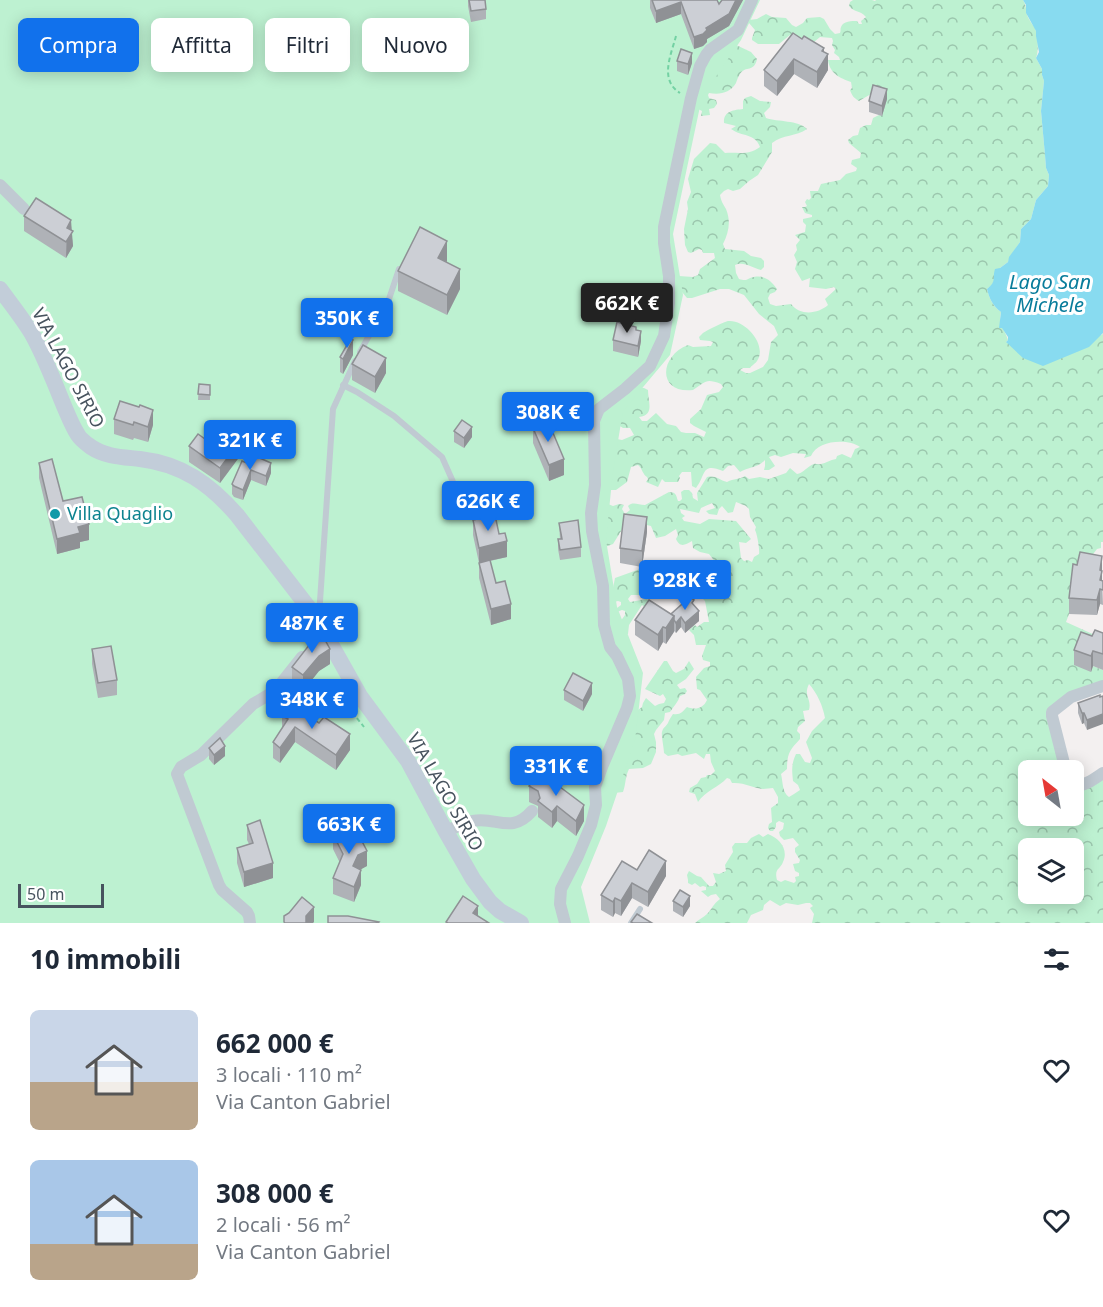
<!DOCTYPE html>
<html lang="it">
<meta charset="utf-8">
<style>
:root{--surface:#fff;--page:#f2f2f3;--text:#1f2937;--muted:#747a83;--accent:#1171ec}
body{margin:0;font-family:"Noto Sans",sans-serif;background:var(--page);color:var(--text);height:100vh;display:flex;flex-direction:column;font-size:22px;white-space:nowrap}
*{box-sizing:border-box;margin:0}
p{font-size:20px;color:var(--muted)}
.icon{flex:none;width:33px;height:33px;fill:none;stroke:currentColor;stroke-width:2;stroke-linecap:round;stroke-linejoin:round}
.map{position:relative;height:923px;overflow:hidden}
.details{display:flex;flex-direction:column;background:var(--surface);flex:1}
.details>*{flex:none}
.hud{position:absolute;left:18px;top:18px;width:600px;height:54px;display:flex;gap:12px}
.needle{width:39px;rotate:329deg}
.buttons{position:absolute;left:1018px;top:760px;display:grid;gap:12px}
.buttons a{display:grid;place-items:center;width:66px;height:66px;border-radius:9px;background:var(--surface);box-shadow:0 3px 15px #0003;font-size:30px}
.scale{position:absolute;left:18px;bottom:15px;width:86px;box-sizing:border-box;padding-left:6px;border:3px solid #47535e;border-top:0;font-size:16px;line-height:21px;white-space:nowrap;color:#47535e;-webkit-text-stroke:4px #fff;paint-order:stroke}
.price{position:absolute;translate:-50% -51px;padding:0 14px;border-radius:6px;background:var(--accent);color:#fff;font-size:20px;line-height:39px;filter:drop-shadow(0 2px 3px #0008)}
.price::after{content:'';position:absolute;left:50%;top:36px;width:18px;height:14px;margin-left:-9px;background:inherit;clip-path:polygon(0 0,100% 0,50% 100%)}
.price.on{background:#222;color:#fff}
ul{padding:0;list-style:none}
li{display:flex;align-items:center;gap:18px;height:150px;padding:0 30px}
li span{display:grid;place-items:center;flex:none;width:168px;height:120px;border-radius:9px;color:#555}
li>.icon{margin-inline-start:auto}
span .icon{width:72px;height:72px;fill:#fffc;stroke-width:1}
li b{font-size:26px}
h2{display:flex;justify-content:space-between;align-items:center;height:72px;padding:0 30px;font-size:26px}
.chip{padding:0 21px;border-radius:9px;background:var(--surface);box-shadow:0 3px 15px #0003;font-size:21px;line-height:54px}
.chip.on{background:var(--accent);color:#fff}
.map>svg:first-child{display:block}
</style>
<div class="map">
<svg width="1103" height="923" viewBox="0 0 1103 923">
<defs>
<pattern id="forest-crowns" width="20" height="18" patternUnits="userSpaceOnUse" patternTransform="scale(1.5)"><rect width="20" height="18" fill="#bdf1d1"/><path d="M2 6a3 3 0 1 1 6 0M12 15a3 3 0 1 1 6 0" fill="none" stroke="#9bc6ad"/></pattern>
</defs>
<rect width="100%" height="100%" fill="#f3f0f0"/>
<g fill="url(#forest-crowns)" fill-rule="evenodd">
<path d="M853,0H872L875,1L876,0H1023C1026,5 1026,9 1027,15C1029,20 1032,24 1035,28C1038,35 1039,51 1036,58L1042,69V75L1044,81L1041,111L1045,155L1046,168L1049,175L1048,186L1036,200L1031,219L1021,229L1020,242L1010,257L1008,262L1000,268L992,285L987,289C989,298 993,306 1001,312C998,324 1005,330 1008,340L1006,342L1102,335L1103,333V542H1101V548L1097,549L1073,580L1069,614L1066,622L1097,636L1093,666L1103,670V682L1051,706L1064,771H1029V816H1074V791L1103,776V923H812L814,914L810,908L813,906L810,903H806L798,905L786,903L780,906L770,900L764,905L763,910L751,915L747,923H695C699,919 703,918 707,914C712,909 713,904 720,899L716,894L711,895L708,897L701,891L706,890V887L703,886L700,887L695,883L692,885L688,883V880L687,875L689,871L697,876L701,877L709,886H713L716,882L713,873L719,874L726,871L725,865L733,852L732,847L735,843H747L751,838L759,834L763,837L768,834C779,838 789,849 783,862C780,870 774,868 777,880L781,882L785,880L794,883L796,881L795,877L799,876V873L795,871L793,864L799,863L800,860L795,852V848L799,845L793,838L784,840L780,836L779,832L783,829L784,823L779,821L776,823V827L773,831H770L768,828L769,824L772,822L771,808L778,803V797L773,788C770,788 766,789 763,789C753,788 744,782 732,783L730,779L727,778C719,787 705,791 698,802L695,794L689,792L690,788L697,784L701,778L706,777L707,775H711L715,771L711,762L710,754H706L704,759L696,753L682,756L678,754L668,756L664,753C664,748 661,735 662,732C663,727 665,728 668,723C669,720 671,717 673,714C681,715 682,712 687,707C695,710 703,709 707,700L700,690L697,689L696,677L704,668L710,666V662L703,660L702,656L706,645H696L694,635L689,630L695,625L697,627L704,622H709L705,601L697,593L695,584L686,578H677L668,586H664L656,581C647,584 648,593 639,595C637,595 634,595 631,595L628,599L630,602L647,599L649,601L646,608L642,605L629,625L628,634L622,635L620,622L625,615V611L622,610L617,612V608L621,605V602L618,601L614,602L613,588L615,578L640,569L654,560H667L671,568L675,569L680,565H685L688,571L691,573L700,570L708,573L716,571V563L709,554L700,552L693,548L692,541C685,545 680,548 676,539L678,535L676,529L665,536L656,538L651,526L638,523L623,528L613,544L605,547L608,504L613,506L619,504L624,505L622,509L625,514L630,510L628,506C633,501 638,505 645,505L669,492C676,492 676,495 678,501H680L682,499L681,492L684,490H689L692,493L693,498L698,501L697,493L707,477C716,475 719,480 727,482C734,478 739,480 745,476L749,479L760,477L769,479L786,473L790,468L797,474C803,473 805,469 810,466C817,462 814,465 821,464C826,463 830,460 836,459L837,456L842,454L851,458L855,449L860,447C848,438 817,440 811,456L804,458L806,454L793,453L781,457L775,455L769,457L775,466L769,470H764L765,466V460C758,468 748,467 740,472L734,465L728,466L723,471C701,462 706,475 696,488L692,486L691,472H682L679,476L680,478L678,482H665L662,479L658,487L646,482L648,479L647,477C643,475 642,468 638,465L631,467L627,482L616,490H609L617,439L622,440L634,435L630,428H623L615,423L637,387L644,388L648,390C648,402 655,415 639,417L642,421H647L656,413L667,424L676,426L681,432L686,433H695L704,437L706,432L694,426L690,423V419L701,409L707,395L719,392L723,387L721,384C705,378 706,382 693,390C657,394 659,356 688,345L693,347L711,346L713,342L710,341L700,340L699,337L702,334C705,331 724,322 728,321C745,319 768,345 757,361C756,363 751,366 750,368H743L740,370L746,373H750L763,367L768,360L771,342L778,335L774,326L759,314L744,295L729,289H720L692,298H687L682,292L679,276L693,277L698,275L700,269L715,258L714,253H703L702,250L699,249L691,253L688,252L685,245L684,229L688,209L687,202L691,192L688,179L694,159L710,143L716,144L725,153C739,152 747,156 760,147C755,133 742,137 731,129L736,126L724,123C723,111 734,110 743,109V101L745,98L751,96L760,101L771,102L770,107L764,113L766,118C778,122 798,120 807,129C796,137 783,134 772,143V152L758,175L749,181L740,189L733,191L728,189L724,191L720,195C721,201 723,204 726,209C731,221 729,232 723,244L725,249L744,251L751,256L761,258L764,261V267L761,270C752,268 744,261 735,265L736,273L739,279C748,282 747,278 754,277C765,275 771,281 777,289L775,292L770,294L768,298L770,304L776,306L791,304C800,316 818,314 828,305L825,299L836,289L834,287L826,289L809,287L810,278L802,281L795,269L797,262L794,255L797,250L796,245L800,240L795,235L805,232L806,225L803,222V219L812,217V215L805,213L802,207H805L807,206L805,202L807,199L809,200L811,198L810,191H818L821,184L840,180L846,174L856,171L857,168L851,164L852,160L860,158L861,153L849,143L848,140L853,136L858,135L860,128L866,125H871L873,118L879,115L871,94L859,101C854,98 852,96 850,90L852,88L851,82C840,78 830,74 828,60H840L839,57L834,53L835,50L832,45L833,41L832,38L820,37L814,42L811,41L796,44L790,35L779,44H758L752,40V38L755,30L749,23V20L757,19L766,14L772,17L786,18L792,25L796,27L803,23L807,18L820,17L824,19L830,29L835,34L840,33C841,31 840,29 841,27C843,21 852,21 857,21L859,24H862L861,21L866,17C860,10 855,13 849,6L850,2ZM736,502L746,506L749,509L750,517L756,527L755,530C757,533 760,551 759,554L754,557L752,562L748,560L744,561L741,558L739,542L746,543L751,539L736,521L709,519L700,524L684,521L682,518L685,516L681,513L680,509L699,513L701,508L712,503L715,508L706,511L709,514L717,515L719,509L722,506L728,513L733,512ZM809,684C817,693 823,706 825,718L812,731L806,742L812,758L810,763L805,762L800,754H796C791,765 792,770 793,781L798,785L800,790L794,794L789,797C782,792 783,782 781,774L787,769C787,753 790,750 800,739V734L797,731L798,727L805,721L803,711L809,710C812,699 803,696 809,684ZM1029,849H1074V894H1029Z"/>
<path d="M734,44L751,52L757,59C754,73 746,65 740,74C738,77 737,80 736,83C730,93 720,95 709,93L708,95L709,98L716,100L717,104L714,108L709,109L710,115L701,116L702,111L698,109L702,63Z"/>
<path d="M664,661H667L673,671L676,673L684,669L689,661L694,669L686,679L677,685L680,689L685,688L687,691L685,694L680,696C678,702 674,706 670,712L665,713L664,720L656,730L654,734L656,742V752L651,764L643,768L629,769C625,777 626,784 623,792L614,793L631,715L642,707L643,703L646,698L655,706L659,704L664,703L666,699L663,694L660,696L645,689Z"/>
</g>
<polygon fill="#bdf1d1" points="0,0 760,0 741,40 702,97 673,234 683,295 670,355 623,411 613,471 606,540 617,607 643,673 635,740 606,826 581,887 590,923 0,923"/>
<path fill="#88dbf0" d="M1023,0H1103V333L1089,347L1043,366L1023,358L1006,342L1008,340V337L1002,328H999L1001,312C993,306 989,298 987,289C997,281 992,279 995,269L1000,268L1008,262L1009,257L1020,242L1021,229L1031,219L1036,200L1048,186L1049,175L1046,168L1045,155L1041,111L1044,81L1042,75V69L1036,58L1039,52L1036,36V31L1026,13V5Z"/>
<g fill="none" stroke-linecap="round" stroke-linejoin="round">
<g stroke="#73d1a3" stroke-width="2" stroke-dasharray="4.5 3" stroke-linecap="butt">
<path d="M676,36C671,55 659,80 680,93"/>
<polyline points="308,719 326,699 338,697 345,703 364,727"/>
</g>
<g stroke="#c0cad2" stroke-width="6">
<polyline points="360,352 389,299 399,269"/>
<polyline points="343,385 357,392 394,416 442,457 454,484 472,504"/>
<polyline points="319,616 333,409 355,361"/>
<polyline points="631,923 640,909"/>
</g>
<g stroke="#c0cad2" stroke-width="12">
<polyline points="0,185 24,209"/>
<polyline points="1066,771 1052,716 1052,712 1071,697 1103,686"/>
<path d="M1074,786C1085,786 1094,779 1103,773"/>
<path d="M445,830C455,829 463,823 473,821C496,816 511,835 532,811"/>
<polyline points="250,923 249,916 247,912 222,890 219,885 177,774 181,767 201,755 253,704 275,691 302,657"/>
<polyline points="565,923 560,904 561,889 578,856 591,825 596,805 595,787 602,767 627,708 630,696 628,679 617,656 610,647 604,625 603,586 592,531 591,513 595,485 594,421 599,409 625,389 650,366 664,336 669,303 669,276 664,243 664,227 691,98 700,66 706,55 710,50 738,30 752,0"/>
</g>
<path stroke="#c2cdd9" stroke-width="16" d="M0,289C11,304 23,319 32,334C45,357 54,382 64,406C68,415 72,426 78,435C81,440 87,444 91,447C106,457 123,457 140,459C182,464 210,484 237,515L315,616L360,696L408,761L445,830L473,879L490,902L500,911L521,923"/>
</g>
<g fill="#afb2b7">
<polygon points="468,0 485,0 486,9 486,19 471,22 468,6"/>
<polygon points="650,0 717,0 719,4 722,0 743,0 729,26 707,39 707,42 703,46 694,49 681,14 656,23 650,8"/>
<polygon points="793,33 824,52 828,70 817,88 794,74 777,96 764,86 764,70"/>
<polygon points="677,61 692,63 688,75 677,71"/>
<polygon points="887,99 882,116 869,112 869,101"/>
<polygon points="24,216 71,230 73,246 66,258 24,231"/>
<polygon points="447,261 446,262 460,289 447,315 398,291 398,271"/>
<polygon points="613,340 641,341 638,357 613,351"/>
<polygon points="353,355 343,374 340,372 340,357"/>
<polygon points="352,364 386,373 375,393 352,380"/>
<polygon points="199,384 210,385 210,400 198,400"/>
<polygon points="114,419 153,425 148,442 134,438 133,440 114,434"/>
<polygon points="533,428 564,475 549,481 533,443"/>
<polygon points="454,431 472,437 464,448 454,442"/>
<polygon points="189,446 216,447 243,452 220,483 189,462"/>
<polygon points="242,461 271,473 266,486 251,480 243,500 234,497 232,494 232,484"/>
<polygon points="39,463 63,501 89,540 80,542 80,548 57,554 39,478"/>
<polygon points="473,520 499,534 507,557 490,561 496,583 511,619 491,625 479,578 479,563 473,535"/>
<polygon points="559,523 581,547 581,557 560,560 558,549 558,539 560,539"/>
<polygon points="647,532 642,567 620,563 620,548"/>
<polygon points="1102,580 1103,605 1100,604 1097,615 1069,614 1069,598"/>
<polygon points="694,605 699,621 685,633 681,627 676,633 674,631 666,644 663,642 658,651 635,635 635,620 671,614"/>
<polygon points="1103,633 1103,670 1093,666 1091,672 1074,665 1074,650 1092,636"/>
<polygon points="92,649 117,680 117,695 98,698 92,664"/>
<polygon points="330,664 319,671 303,691 292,682 292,667"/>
<polygon points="564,690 592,694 583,711 564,700"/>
<polygon points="1100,695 1087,730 1084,723 1082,724 1078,713 1078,703"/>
<polygon points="282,716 350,750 336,770 295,742 280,763 273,758 273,742 282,728"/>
<polygon points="209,748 225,756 214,765 209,759"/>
<polygon points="540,772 584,821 576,836 557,821 552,828 538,817 538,806 529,802 529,786"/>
<polygon points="247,825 273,878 244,887 237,863 237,848 249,844 247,840"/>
<polygon points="333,834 367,866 360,869 361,885 354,902 333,894 333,878 340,863 333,849"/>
<polygon points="637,870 666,876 648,907 632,898 621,916 615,913 613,917 601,910 601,895"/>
<polygon points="673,901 690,906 683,917 673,911"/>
</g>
<g fill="#8f9195">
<polygon points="736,0 743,0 729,26 707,39 707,42 703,46 694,49 694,37 706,28"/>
<polygon points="681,2 681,14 656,23 656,11"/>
<polygon points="824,48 824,61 828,54 828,70 817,88 817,72 822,51"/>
<polygon points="692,53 692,63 688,75 688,64"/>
<polygon points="794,59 794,74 777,96 777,81"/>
<polygon points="887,89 887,99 882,116 882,106"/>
<polygon points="71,220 73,246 66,258 67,228"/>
<polygon points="447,241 447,261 438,278 438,258"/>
<polygon points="460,269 460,289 447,315 447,295"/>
<polygon points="641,331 641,341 638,357 638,346"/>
<polygon points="353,340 353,355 343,374 343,359"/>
<polygon points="386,358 386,373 375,393 375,377"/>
<polygon points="153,410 153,425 148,442 148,427"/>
<polygon points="472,427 472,437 464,448 464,438"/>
<polygon points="243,437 243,452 220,483 220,468"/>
<polygon points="564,459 564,475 549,481 549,465"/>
<polygon points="271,463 271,473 266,486 266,476"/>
<polygon points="251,470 251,480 243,500 243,490"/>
<polygon points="647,517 647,532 642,567 642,551"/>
<polygon points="89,524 89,540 80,542 80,548 57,554 57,539 78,527"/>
<polygon points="507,541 507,557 479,563 479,548"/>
<polygon points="1102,556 1102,586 1101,590 1100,570"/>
<polygon points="1100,589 1100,604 1097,615 1097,600"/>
<polygon points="511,604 511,619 491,625 491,609"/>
<polygon points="699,611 699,621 685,633 685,623"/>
<polygon points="674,616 674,632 666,644 666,628"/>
<polygon points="681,617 681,627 676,633 676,623"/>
<polygon points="663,627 663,642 658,651 658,635"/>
<polygon points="330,649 330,664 319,671 303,691 303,675 319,656"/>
<polygon points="1093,651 1093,666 1091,672 1091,656"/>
<polygon points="592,683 592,694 583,711 583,701"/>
<polygon points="1082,713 1084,713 1084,723 1082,724"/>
<polygon points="1103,714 1103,724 1087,730 1087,720"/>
<polygon points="295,727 295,742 280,763 280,748"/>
<polygon points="350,734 350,750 336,770 336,755"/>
<polygon points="225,746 225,756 214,765 214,755"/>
<polygon points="584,805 584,821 576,836 576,821"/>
<polygon points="557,806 557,821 552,828 552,812"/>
<polygon points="367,851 367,866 358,871 353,866 358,855"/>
<polygon points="666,861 666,876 648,907 648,892"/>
<polygon points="273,863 273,878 244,887 244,872"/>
<polygon points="361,870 361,885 354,902 354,887"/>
<polygon points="632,883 632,898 621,916 621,901"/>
<polygon points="690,896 690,906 683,917 683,907"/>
<polygon points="615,898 615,913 613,917 613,902"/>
<polygon points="478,906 478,921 473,913"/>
<polygon points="314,907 314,922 313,923 306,923 306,916"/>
</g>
<g fill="#cccfd5" stroke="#8f9195" stroke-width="1.5">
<polygon points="469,0 485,0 486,9 471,11"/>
<polygon points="652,0 717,0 719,4 722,0 736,0 729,14 706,28 707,30 703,34 694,37 681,2 656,11"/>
<polygon points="793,33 802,39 804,36 824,48 822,51 828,54 817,72 794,59 777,81 764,70"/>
<polygon points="681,49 692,53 688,64 677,61"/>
<polygon points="873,85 887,89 882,106 869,101"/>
<polygon points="36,198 71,220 67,228 73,231 66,242 24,216"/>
<polygon points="420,227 447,241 438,258 460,269 447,295 398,271"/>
<polygon points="617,322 636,327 636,330 641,331 638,346 613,340"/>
<polygon points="351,338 353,340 343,359 340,357"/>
<polygon points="363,345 386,358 375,377 352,364"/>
<polygon points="199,384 210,385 210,395 198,394"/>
<polygon points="120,401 139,407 140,405 153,410 148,427 134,422 133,425 114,419"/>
<polygon points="462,420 472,427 464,438 454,431"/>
<polygon points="548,421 564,459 549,465 533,428"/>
<polygon points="230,428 243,437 220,468 189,446 198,434 216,447"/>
<polygon points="255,456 271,463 266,476 251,470 243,490 234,486 232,484 242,461 252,465"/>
<polygon points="52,459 63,501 82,497 89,524 78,527 80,533 57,539 39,463"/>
<polygon points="624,514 647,517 642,551 620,548"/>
<polygon points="495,515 499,534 505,533 507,541 479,548 473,520"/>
<polygon points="578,520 581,547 560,550 558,539 562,539 559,523"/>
<polygon points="1080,552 1102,556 1100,570 1102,571 1100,580 1103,581 1103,590 1100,589 1097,600 1069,598 1073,564 1077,565"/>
<polygon points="490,560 496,583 505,581 511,604 491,609 479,563"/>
<polygon points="690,597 694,600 692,603 699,611 685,623 681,617 676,623 674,620 674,616 671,614"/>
<polygon points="649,600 674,616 666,628 663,627 658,635 635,620"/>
<polygon points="1095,630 1103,633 1103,654 1093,651 1091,656 1074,650 1081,632 1092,636"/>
<polygon points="320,631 330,649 319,656 303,675 292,667"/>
<polygon points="111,646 117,680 98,683 92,649"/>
<polygon points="573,673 592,683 583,701 564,690"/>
<polygon points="1100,695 1100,697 1103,696 1103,714 1087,720 1084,713 1082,713 1078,703"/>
<polygon points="290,704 319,723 324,717 350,734 336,755 295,727 280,748 273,742 288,719 282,716"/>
<polygon points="220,738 225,746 214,755 209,748"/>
<polygon points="540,772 584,805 576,821 557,806 552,812 538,801 540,798 538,791 529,786"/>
<polygon points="260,820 273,863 244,872 237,848 253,843 247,825"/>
<polygon points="353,824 367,851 358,855 353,866 361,870 354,887 333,878 343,854 333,834"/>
<polygon points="649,850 666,861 648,892 632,883 621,901 615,898 613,902 601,895 622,861 637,870"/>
<polygon points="680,890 690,896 683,907 673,901"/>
<polygon points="463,896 478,906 473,913 489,923 448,923 446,922"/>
<polygon points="302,897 314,907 306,916 306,923 285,923 284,922 284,916 289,913"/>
<polygon points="637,914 652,923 633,923 631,922"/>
<polygon points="328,916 348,916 379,922 378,923 328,923"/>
</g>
<circle fill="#0f9aa8" stroke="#fff" stroke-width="2" cx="55" cy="514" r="6"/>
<g text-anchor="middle" stroke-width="6" stroke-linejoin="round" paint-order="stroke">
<g font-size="18" fill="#47535e" stroke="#fff">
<text transform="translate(68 368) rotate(62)" y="6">VIA LAGO SIRIO</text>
<text transform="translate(445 792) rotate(60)" y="6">VIA LAGO SIRIO</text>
</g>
<g font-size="18" fill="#0d838f" stroke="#fff" text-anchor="start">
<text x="67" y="520">Villa Quaglio</text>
</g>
<g font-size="20" font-style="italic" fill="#087c9b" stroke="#fff">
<text x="1050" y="289">Lago San<tspan x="1050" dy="23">Michele</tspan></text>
</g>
</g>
</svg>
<div class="buttons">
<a><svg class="needle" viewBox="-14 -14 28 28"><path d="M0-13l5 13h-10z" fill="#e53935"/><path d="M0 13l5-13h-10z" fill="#747a83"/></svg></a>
<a><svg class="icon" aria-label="layers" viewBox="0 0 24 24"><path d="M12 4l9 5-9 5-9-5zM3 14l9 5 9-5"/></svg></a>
</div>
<div class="scale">50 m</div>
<b class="price on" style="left:627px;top:334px">662K €</b>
<b class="price" style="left:347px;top:349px">350K €</b>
<b class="price" style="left:548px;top:443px">308K €</b>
<b class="price" style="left:250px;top:471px">321K €</b>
<b class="price" style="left:488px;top:532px">626K €</b>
<b class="price" style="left:685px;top:611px">928K €</b>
<b class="price" style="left:312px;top:654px">487K €</b>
<b class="price" style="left:312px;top:730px">348K €</b>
<b class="price" style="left:556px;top:797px">331K €</b>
<b class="price" style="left:349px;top:855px">663K €</b>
<div class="hud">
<a class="chip on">Compra</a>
<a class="chip">Affitta</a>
<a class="chip">Filtri</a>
<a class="chip">Nuovo</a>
</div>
</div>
<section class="details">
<h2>10 immobili<svg class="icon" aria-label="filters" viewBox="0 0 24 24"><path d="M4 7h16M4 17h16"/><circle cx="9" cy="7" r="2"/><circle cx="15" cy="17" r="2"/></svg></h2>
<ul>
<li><span style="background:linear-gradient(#c9d6e8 60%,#b9a48a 0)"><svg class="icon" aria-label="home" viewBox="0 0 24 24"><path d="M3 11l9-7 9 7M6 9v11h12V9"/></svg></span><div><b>662 000 €</b><p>3 locali · 110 m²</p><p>Via Canton Gabriel</p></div><svg class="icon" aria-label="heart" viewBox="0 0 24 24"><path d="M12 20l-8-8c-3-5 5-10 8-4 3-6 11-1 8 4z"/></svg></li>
<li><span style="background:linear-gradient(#a9c7e8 70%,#b9a48a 0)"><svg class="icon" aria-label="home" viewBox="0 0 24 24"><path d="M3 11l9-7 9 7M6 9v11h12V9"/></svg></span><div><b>308 000 €</b><p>2 locali · 56 m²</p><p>Via Canton Gabriel</p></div><svg class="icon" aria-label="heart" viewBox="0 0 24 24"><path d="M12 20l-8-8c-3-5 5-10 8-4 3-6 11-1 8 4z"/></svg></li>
</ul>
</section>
